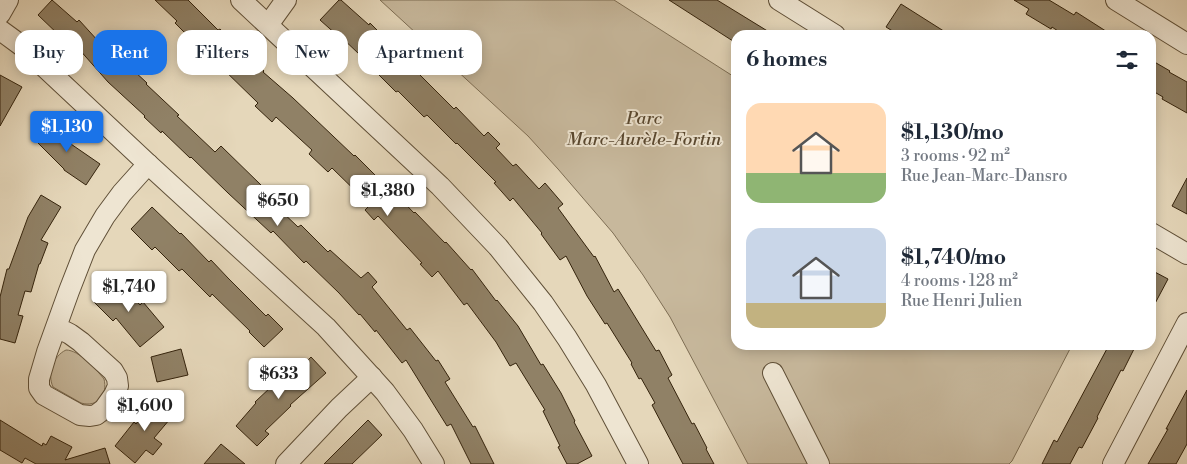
<!DOCTYPE html>
<meta charset="utf-8">
<style>
:root{--surface:#fff;--page:#f6f6f7;--text:#1f2937;--muted:#747a83;--accent:#1a73e8}
body{margin:0;font-family:"Libre Bodoni",serif;background:var(--page);color:var(--text);height:100vh;display:flex;flex-direction:column;font-size:19px;white-space:nowrap}
*{box-sizing:border-box;margin:0}
p{font-size:16px;color:var(--muted)}
.icon{flex:none;width:28px;height:28px;fill:none;stroke:currentColor;stroke-width:2;stroke-linecap:round;stroke-linejoin:round}
.map{position:relative;flex:1;overflow:hidden}
.sheet{position:absolute;left:731px;top:30px;width:425px;height:320px;display:flex;flex-direction:column;background:var(--surface);border-radius:15px;box-shadow:0 2px 12px #0003}
.sheet>*{flex:none}
.top-card{position:absolute;left:15px;top:30px;width:475px;height:45px;display:flex;gap:10px}
.price{position:absolute;translate:-50% -42px;padding:0 11px;border-radius:5px;background:#fff;color:#222;font-size:16px;line-height:32px;filter:drop-shadow(0 1px 2px #0008)}
.price::after{content:'';position:absolute;left:50%;top:30px;width:15px;height:11px;margin-left:-8px;background:inherit;clip-path:polygon(0 0,100% 0,50% 100%)}
.price.active{background:var(--accent);color:#fff}
ul{padding:0;list-style:none}
li{display:flex;align-items:center;gap:15px;height:125px;padding:0 15px}
li span{display:grid;place-items:center;flex:none;width:140px;height:100px;border-radius:15px;color:#555}
li>.icon{margin-inline-start:auto}
span .icon{width:60px;height:60px;fill:#fffc;stroke-width:1}
li b{font-size:21px}
h2{display:flex;justify-content:space-between;align-items:center;height:60px;padding:0 15px;font-size:21px}
.pill{padding:0 18px;border-radius:15px;background:var(--surface);box-shadow:0 2px 12px #0003;font-size:18px;line-height:45px}
.pill.active{background:var(--accent);color:#fff}
.map>svg:first-child{display:block}
</style>
<div class="map">
<svg width="1187" height="464" viewBox="0 0 1187 464">
<rect width="100%" height="100%" fill="#e5d7ba"/>
<filter id="stains"><feTurbulence type="fractalNoise" baseFrequency=".004" numOctaves="4"/><feColorMatrix values="0 0 0 0 .2 0 0 0 0 .09 0 0 0 0 .02 0 0 0 .5 -.17"/></filter>
<radialGradient id="worn" r=".72"><stop offset=".6" stop-color="#630" stop-opacity="0"/><stop offset="1" stop-color="#630" stop-opacity=".3"/></radialGradient>
<g fill="#c7b89c" stroke="#7e6e54">
<polygon points="380,0 614,0 736,78 736,345 1072,345 1012,461 1009,464 748,464 670,317 643,275 613,233 558,169 528,136"/>
<path d="M66,350C79,350 96,369 104,379C108,394 98,408 81,403L53,387C47,374 53,356 66,350Z"/>
</g>
<g fill="#908166" stroke="#34230c">
<polygon points="52,0 77,22 79,20 129,75 133,70 147,83 146,84 179,115 177,116 215,152 221,146 262,186 259,190 298,227 301,225 328,252 330,250 361,278 368,272 377,282 372,287 407,330 410,328 436,361 438,360 450,379 445,382 473,427 475,426 494,464 471,464 451,424 447,426 406,360 402,363 376,330 375,332 360,314 359,315 339,293 306,261 304,263 273,231 271,233 228,193 191,157 190,158 162,131 161,133 144,117 145,116 108,82 78,48 73,53 60,38 61,37 38,15"/>
<polygon points="155,0 188,0 218,30 220,29 245,55 247,53 264,71 263,72 293,98 354,156 355,155 388,188 389,187 414,213 415,212 445,243 446,242 471,270 472,269 496,301 497,300 518,326 541,365 543,364 561,393 575,421 574,422 592,456 577,464 567,464 558,447 560,446 543,411 545,410 516,363 510,366 496,342 467,303 464,305 438,271 432,277 420,264 422,263 378,216 374,220 365,210 370,205 332,168 328,172 309,154 312,150 276,117 272,122 255,106 258,103 219,65 218,66 175,23 177,21"/>
<polygon points="339,0 341,0 369,25 370,23 386,39 385,40 454,109 456,107 484,136 488,132 500,144 496,148 513,166 516,164 539,189 545,183 563,204 558,208 594,257 595,256 614,292 618,289 656,351 659,350 672,375 668,378 692,424 694,423 707,448 706,449 714,464 683,464 652,405 655,403 641,378 639,379 631,364 632,363 607,323 605,324 587,296 566,256 560,260 541,234 542,233 513,198 510,201 494,183 496,182 457,143 456,144 427,115 424,117 398,91 396,92 379,75 380,74 339,35 338,36 320,20"/>
<polygon points="669,0 717,0 774,35 736,35 736,43"/>
<polygon points="1014,0 1049,0 1074,15 1076,12 1112,35 1064,35 1052,27 1051,29 1026,14 1029,9"/>
<polygon points="901,4 950,35 899,35 886,27"/>
<polygon points="1151,60 1170,71 1169,72 1187,82 1187,113 1162,99 1163,97 1151,90"/>
<polygon points="0,75 22,87 0,126"/>
<polygon points="54,120 72,138 68,142 100,164 86,185 64,170 64,169 35,140"/>
<polygon points="1187,178 1187,214 1172,206"/>
<polygon points="41,195 61,207 41,240 48,243 40,264 39,264 31,292 25,291 18,315 23,316 15,343 0,339 0,297 7,269 9,269 28,217"/>
<polygon points="152,207 180,234 181,233 209,262 211,260 228,278 266,316 268,314 283,329 264,347 249,332 250,331 212,294 210,297 182,269 179,271 155,247 152,250 131,229"/>
<polygon points="1151,270 1168,279 1151,311"/>
<polygon points="117,280 140,305 143,302 164,327 140,347 116,318 113,321 94,302"/>
<polygon points="1109,345 1136,345 1123,371 1121,370 1097,417 1098,418 1082,448 1079,447 1070,464 1042,464 1054,440 1057,442"/>
<polygon points="181,349 188,375 157,382 151,357"/>
<polygon points="311,357 326,373 290,405 291,406 265,431 269,434 257,446 236,426 256,403 255,402 272,386 273,388 302,361 304,364"/>
<polygon points="1187,390 1187,444 1176,464 1148,464 1168,429 1166,429"/>
<polygon points="157,398 175,413 154,438 162,444 153,455 146,450 135,463 115,446 134,422 136,424"/>
<polygon points="0,420 42,446 43,443 46,445 51,436 72,447 65,460 105,448 110,464 36,464 25,458 22,463 0,450"/>
<polygon points="368,420 382,435 352,464 324,464"/>
<polygon points="221,444 245,464 204,464"/>
</g>
<g fill="none" stroke-linecap="round" stroke-linejoin="round">
<defs>
<g id="minor">
<polyline points="241,0 440,186 498,247 543,303 567,338 596,385 638,464"/>
<polyline points="779,0 835,35"/>
<polyline points="1116,0 1187,44"/>
<polyline points="0,14 8,0"/>
<polyline points="268,25 286,0"/>
<polyline points="0,30 22,46 148,164 326,327 385,392 413,430 434,464"/>
<polyline points="1151,233 1187,254"/>
<polyline points="56,327 70,334 81,342 113,371 117,378 118,386 114,395 104,409 96,415 90,416 80,415 44,395 39,388 39,379 47,352 69,291 85,250 105,216 122,193 148,164"/>
<polyline points="773,373 819,464"/>
<polyline points="286,464 339,408 372,377"/>
<polyline points="1113,464 1187,323"/>
</g>
</defs>
<use href="#minor" stroke="#605038" stroke-width="22"/>
<use href="#minor" stroke="#eee5d2" stroke-width="20"/>
</g>
<g text-anchor="middle" stroke-width="4" stroke-linejoin="round" paint-order="stroke">
<g font-size="18" font-style="italic" fill="#594830" stroke="#eee5d2">
<text x="644" y="124">Parc<tspan x="644" dy="21">Marc-Aurèle-Fortin</tspan></text>
</g>
</g>
<rect width="100%" height="100%" filter="url(#stains)"/>
<rect width="100%" height="100%" fill="url(#worn)"/>
</svg>
<b class="price active" style="left:67px;top:153px">$1,130</b>
<b class="price" style="left:388px;top:217px">$1,380</b>
<b class="price" style="left:278px;top:227px">$650</b>
<b class="price" style="left:129px;top:313px">$1,740</b>
<b class="price" style="left:279px;top:400px">$633</b>
<b class="price" style="left:145px;top:432px">$1,600</b>
<div class="top-card">
<a class="pill">Buy</a>
<a class="pill active">Rent</a>
<a class="pill">Filters</a>
<a class="pill">New</a>
<a class="pill">Apartment</a>
</div>
<section class="sheet">
<h2>6 homes<svg class="icon" aria-label="filters" viewBox="0 0 24 24"><path d="M4 7h16M4 17h16"/><circle cx="9" cy="7" r="2"/><circle cx="15" cy="17" r="2"/></svg></h2>
<ul>
<li><span style="background:linear-gradient(#ffd9b3 70%,#8fb573 0)"><svg class="icon" aria-label="home" viewBox="0 0 24 24"><path d="M3 11l9-7 9 7M6 9v11h12V9"/></svg></span><div><b>$1,130/mo</b><p>3 rooms · 92 m²</p><p>Rue Jean-Marc-Dansro</p></div></li>
<li><span style="background:linear-gradient(#c9d6e8 75%,#c2b280 0)"><svg class="icon" aria-label="home" viewBox="0 0 24 24"><path d="M3 11l9-7 9 7M6 9v11h12V9"/></svg></span><div><b>$1,740/mo</b><p>4 rooms · 128 m²</p><p>Rue Henri Julien</p></div></li>
</ul>
</section>
</div>
